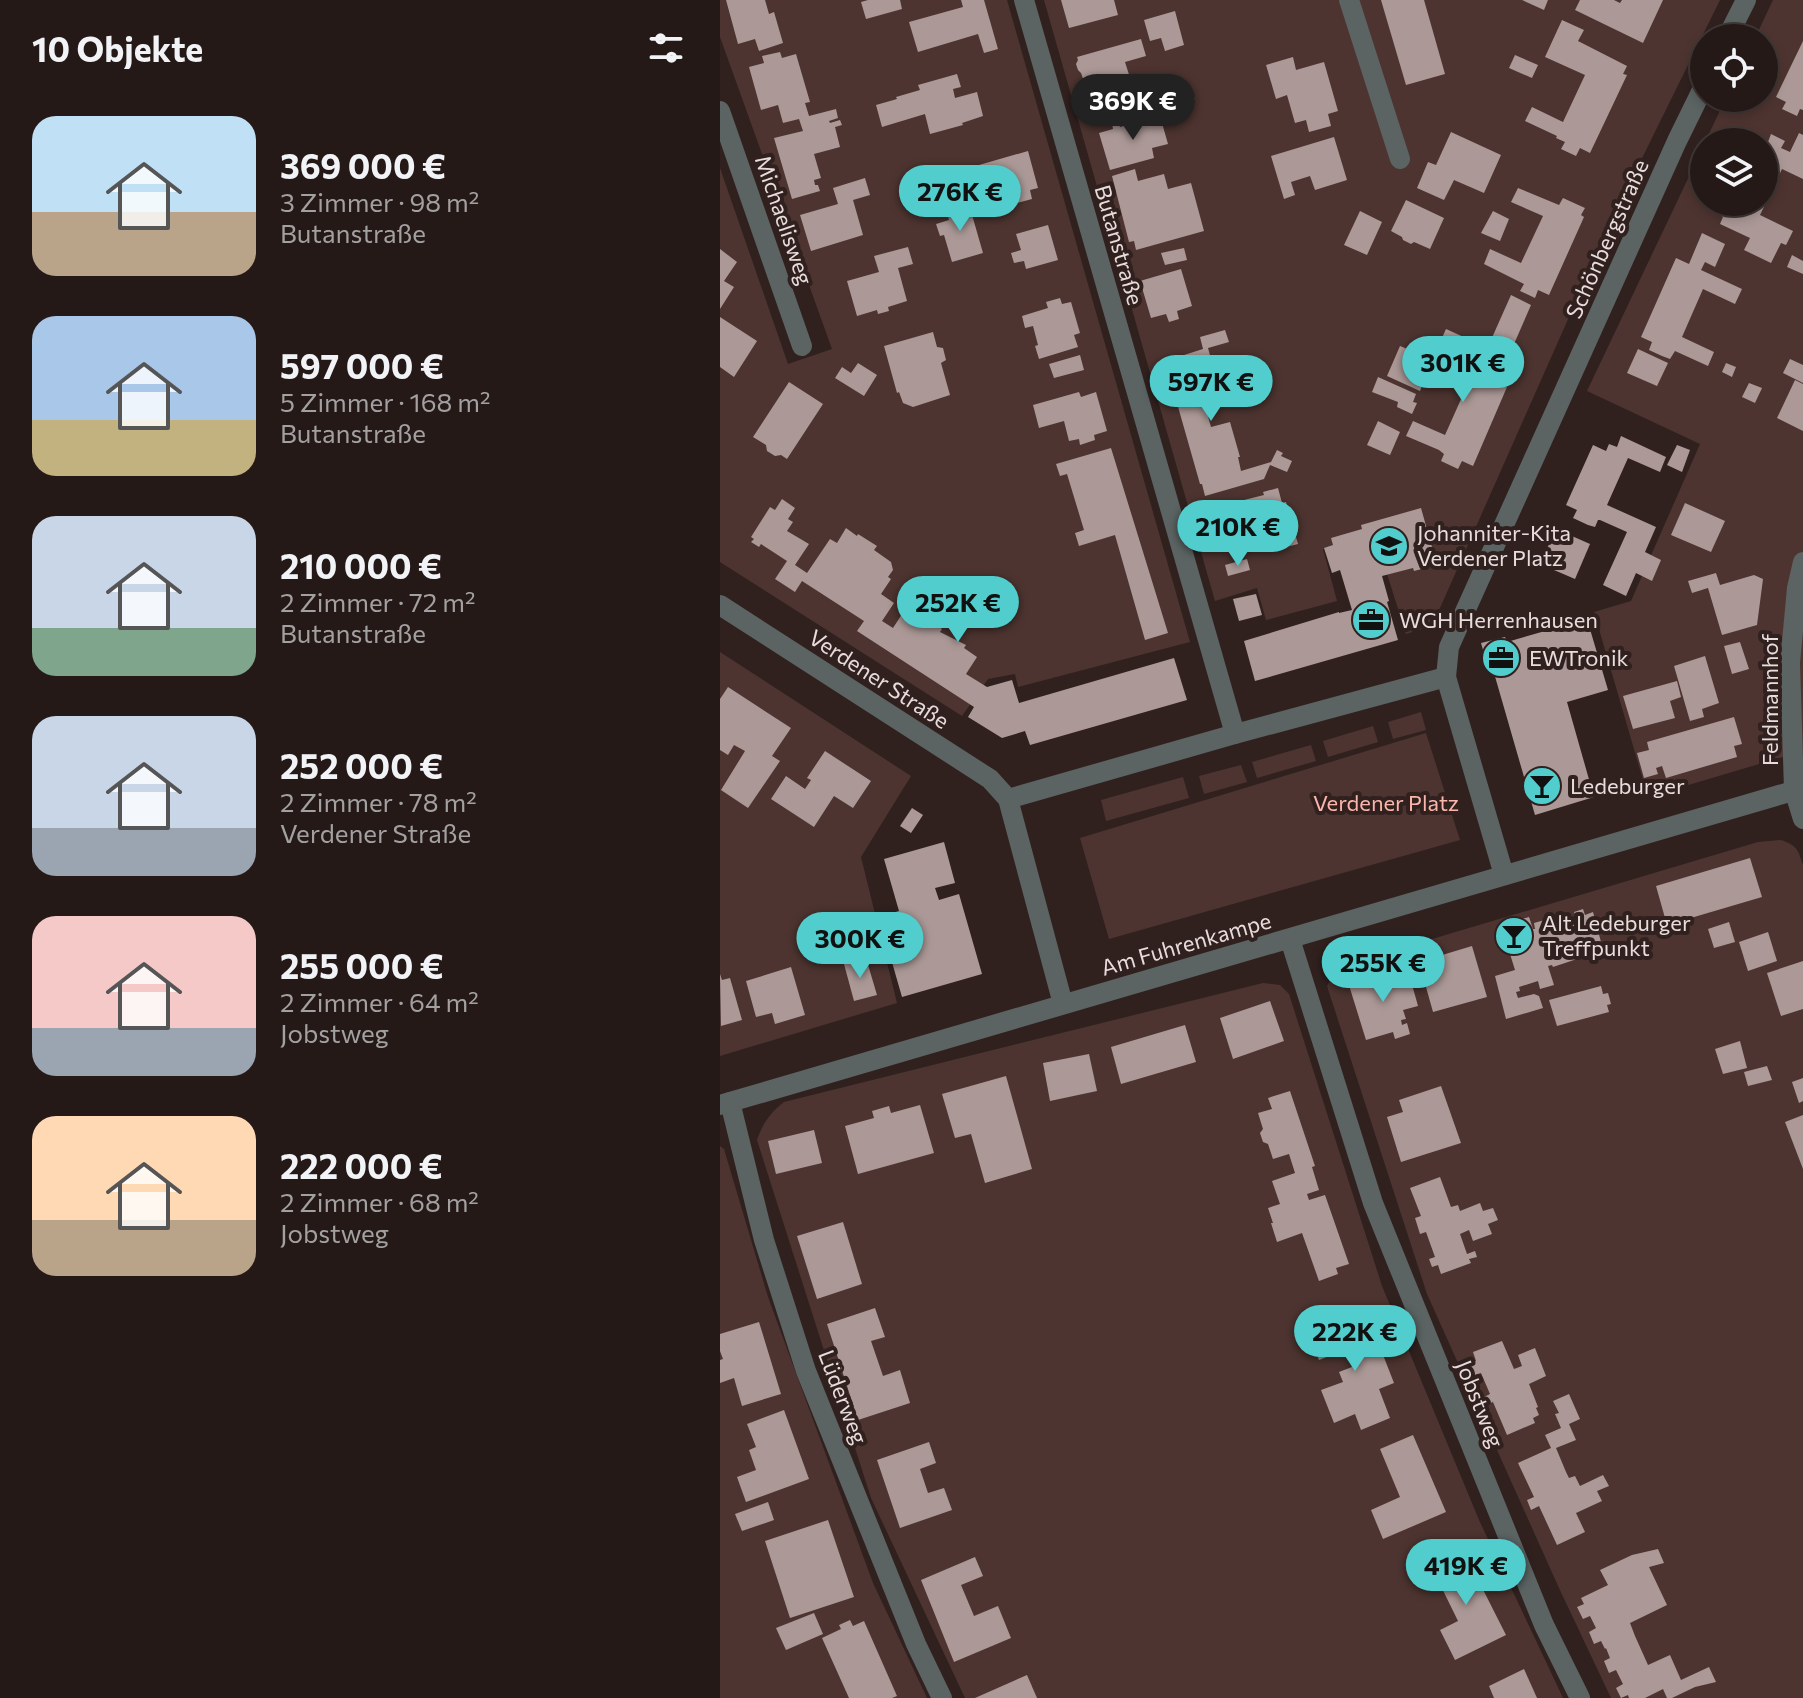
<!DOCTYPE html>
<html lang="de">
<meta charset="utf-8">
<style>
:root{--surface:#241917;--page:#302624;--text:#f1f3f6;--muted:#a3a0a1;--line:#413836;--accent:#52cdcd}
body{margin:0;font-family:Commissioner,sans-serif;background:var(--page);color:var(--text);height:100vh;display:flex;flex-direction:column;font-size:30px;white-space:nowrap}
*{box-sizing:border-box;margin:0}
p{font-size:26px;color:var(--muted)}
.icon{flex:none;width:44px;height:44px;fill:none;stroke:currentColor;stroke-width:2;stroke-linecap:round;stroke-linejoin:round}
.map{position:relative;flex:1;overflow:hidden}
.drawer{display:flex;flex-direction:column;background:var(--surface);width:720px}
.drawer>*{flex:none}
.tools{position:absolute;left:970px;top:24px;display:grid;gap:16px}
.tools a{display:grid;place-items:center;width:88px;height:88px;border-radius:50%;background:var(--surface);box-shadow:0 4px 12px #0003,0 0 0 2px var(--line);font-size:40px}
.price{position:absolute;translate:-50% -68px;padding:0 18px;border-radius:28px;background:var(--accent);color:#111;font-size:26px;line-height:52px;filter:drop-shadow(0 2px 4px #0008)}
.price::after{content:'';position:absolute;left:50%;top:48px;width:24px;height:18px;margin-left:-12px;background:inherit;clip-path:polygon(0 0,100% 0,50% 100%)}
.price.current{background:#222;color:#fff}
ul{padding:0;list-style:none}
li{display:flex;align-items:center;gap:24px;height:200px;padding:0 32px}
li span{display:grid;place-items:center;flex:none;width:224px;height:160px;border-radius:24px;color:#555}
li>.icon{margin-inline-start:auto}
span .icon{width:96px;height:96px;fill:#fffc;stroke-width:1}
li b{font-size:34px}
h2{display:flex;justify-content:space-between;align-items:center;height:96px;padding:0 32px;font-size:34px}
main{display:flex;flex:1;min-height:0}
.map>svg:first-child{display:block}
</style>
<main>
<section class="drawer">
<h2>10 Objekte<svg class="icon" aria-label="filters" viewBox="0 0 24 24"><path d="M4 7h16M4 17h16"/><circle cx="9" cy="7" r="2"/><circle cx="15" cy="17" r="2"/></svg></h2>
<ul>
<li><span style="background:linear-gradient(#bfe0f5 60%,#b9a48a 0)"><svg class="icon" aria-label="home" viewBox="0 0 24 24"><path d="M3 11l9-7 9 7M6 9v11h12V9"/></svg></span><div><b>369 000 €</b><p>3 Zimmer · 98 m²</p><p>Butanstraße</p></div></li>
<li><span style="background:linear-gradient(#a9c7e8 65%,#c2b280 0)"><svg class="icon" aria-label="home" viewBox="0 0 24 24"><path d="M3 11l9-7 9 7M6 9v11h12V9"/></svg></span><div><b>597 000 €</b><p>5 Zimmer · 168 m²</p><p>Butanstraße</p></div></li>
<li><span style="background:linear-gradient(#c9d6e8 70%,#7fa58c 0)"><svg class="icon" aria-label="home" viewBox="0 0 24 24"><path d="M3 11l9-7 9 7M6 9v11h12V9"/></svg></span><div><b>210 000 €</b><p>2 Zimmer · 72 m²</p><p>Butanstraße</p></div></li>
<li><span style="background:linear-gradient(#c9d6e8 70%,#9aa5b1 0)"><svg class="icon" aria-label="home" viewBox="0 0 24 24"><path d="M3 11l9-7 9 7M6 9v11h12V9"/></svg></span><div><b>252 000 €</b><p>2 Zimmer · 78 m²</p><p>Verdener Straße</p></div></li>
<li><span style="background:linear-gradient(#f6c9c9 70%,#9aa5b1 0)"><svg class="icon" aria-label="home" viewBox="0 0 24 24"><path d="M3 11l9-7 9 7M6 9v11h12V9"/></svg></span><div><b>255 000 €</b><p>2 Zimmer · 64 m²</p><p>Jobstweg</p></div></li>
<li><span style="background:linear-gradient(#ffd9b3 65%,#b9a48a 0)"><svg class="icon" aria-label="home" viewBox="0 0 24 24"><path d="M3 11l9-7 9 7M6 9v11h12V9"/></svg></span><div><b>222 000 €</b><p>2 Zimmer · 68 m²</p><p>Jobstweg</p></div></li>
</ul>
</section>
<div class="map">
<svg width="1083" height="1698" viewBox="0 0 1083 1698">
<rect width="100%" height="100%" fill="#30211f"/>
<g fill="#4d3430">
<polygon points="0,0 287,0 470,642 298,687 295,674 268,679 242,716 0,562 0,168 68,364 112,349 0,37"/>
<polygon points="324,0 1000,0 896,211 712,626 686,634 655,536 603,549 617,601 546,620 537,588 495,601"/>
<polygon points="1053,0 1083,0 1083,751 928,797 874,612 911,601 980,444 867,391 984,145 984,202 1044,202 1044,142 985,142 1006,98 1044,98 1044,38 1035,38"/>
<polygon points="0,652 191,776 141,857 177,1003 0,1056"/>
<polygon points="701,712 706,730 673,739 668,722"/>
<polygon points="653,726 658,742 608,757 603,741"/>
<polygon points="706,733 740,840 389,939 360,838"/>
<polygon points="591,745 596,761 537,778 532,762"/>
<polygon points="521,765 527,782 484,794 479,776"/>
<polygon points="463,777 469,798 386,821 381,800"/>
<path d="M1061,840C1077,845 1078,850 1083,865V1698H891L839,1588L707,1294L607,986L613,975L628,964L1038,842Z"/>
<path d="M543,983L560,985L569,994L662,1286L759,1520L843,1698H245L151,1498L37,1140C43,1123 50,1113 64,1102Z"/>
<polygon points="0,1146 4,1149 48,1297 153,1583 207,1698 0,1698"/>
</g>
<g fill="#ac9997">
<polygon points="6,0 45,0 49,14 54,12 63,43 39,51 35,39 18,44"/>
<polygon points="148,0 180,0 182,9 146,19 141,2"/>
<polygon points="241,0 264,0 278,49 264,53 258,34 198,52 189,22 243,7"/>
<polygon points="341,0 394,0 398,15 349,28"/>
<polygon points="661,0 704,0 725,74 686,85"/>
<polygon points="802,0 828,0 824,10"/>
<polygon points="860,0 894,0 900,3 902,0 943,0 923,43 855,10"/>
<polygon points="455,11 464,45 445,51 441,38 430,41 424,20"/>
<polygon points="842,20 864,30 858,41 907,66 903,74 907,75 870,153 860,148 856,156 841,149 845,142 836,138 837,136 805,121 812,107 843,122 865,75 825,57"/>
<polygon points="421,39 426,56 405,62 411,81 368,93 361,73 358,70 356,64 358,60 357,57"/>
<polygon points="1083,41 1083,110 1080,109 1077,116 1062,109 1066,102 1056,97"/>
<polygon points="60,52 62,58 76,54 90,102 85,103 89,116 116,109 118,118 109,121 110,123 120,120 122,125 115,127 120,147 94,154 101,178 94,180 95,185 98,185 100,191 72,199 54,138 83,131 79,119 63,123 58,105 41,110 29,67 44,63 42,56"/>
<polygon points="795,55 818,65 812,78 789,68"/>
<polygon points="573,57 576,70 604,62 618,111 608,114 611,126 589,132 586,120 575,123 567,95 556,99 546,65"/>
<polygon points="237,74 241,87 233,89 235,98 257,92 263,116 242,123 243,125 210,134 205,114 162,127 156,105 177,99 176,97 200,90 198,85"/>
<polygon points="471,88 475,100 437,111 434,99"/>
<polygon points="440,116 448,144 432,148 434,158 390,170 379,133 393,129 392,123 398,121 400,127"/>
<polygon points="731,132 781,155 764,193 734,180 724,200 697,188 708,162 716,165"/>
<polygon points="1079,133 1083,135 1083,179 1062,169 1040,215 1073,231 1066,245 1061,243 1051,263 1024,250 1030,238 1000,224 1003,217 1000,215 1006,202 1044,202 1044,142 1035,142 1037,137 1048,142 1051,134 1065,141 1061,148 1070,152"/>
<polygon points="614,137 627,180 595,190 590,176 571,182 575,195 564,199 551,156"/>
<polygon points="308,151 318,188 310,190 312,199 293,204 290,195 277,199 273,184 267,186 263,193 254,188 251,178 259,165"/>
<polygon points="415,169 418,181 444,174 448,189 471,183 484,231 416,250 414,241 409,242 392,176"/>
<polygon points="145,178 150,195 133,200 143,235 91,251 80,215 118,204 113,188"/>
<polygon points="798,188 839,205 843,198 865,208 861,215 864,217 829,295 818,290 815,298 800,291 804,284 764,264 770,249 801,263 823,216 791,202"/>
<polygon points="686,200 724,218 710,249 694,242 691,244 683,240 682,237 671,231"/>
<polygon points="248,201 263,253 232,262 224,235 220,236 216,224 229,220 226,208"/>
<polygon points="640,211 662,222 647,255 624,245"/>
<polygon points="773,211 789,219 780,241 761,233"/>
<polygon points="328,225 338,260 306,269 304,261 294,263 291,253 301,250 296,234"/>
<polygon points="982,233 1005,244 995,267 985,262 981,270 1022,289 1015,304 983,289 962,337 994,352 988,366 955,351 950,359 942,356 929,350 932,342 921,337 956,258 969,264"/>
<polygon points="188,247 193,264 178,268 187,301 168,307 169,311 158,314 157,310 137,316 127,281 159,272 154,256"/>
<polygon points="464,248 467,260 445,265 441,253"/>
<polygon points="0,249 17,262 4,281 14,287 0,309"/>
<polygon points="1072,255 1083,261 1083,274 1067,267"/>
<polygon points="461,269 472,306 457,311 459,319 449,322 446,314 431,318 420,281"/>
<polygon points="791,295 811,305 784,367 763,358"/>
<polygon points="340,298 342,304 351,302 360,333 354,335 358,347 319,359 315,346 318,345 313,326 305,328 302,316 328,308 326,302"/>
<polygon points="0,317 37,341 14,377 0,367"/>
<polygon points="726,329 757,343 749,360 758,363 754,373 762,376 765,368 780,375 777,382 787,387 753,466 742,461 738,469 721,461 724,454 719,450 686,436 693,421 725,435 746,388 714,374 724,351 717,349"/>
<polygon points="505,330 509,342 488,348 498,384 494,386 498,399 484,403 491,427 510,422 520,457 518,457 521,471 551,462 557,450 563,453 561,456 572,461 567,472 550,465 544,479 485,496 482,484 480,484 445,361 483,349 480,337"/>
<polygon points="213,332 217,347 223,348 226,360 221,363 230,395 193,407 183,403 179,392 177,393 164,346"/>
<polygon points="680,346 695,352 697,347 715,355 700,391 667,376"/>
<polygon points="918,349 948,363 937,386 907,373"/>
<polygon points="360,355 364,370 334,378 329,364"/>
<polygon points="1070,359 1083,365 1083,383 1063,373"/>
<polygon points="138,363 157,375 144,396 115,378 122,367 131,373"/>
<polygon points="1006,363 1016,367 1012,377 1002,372"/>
<polygon points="658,377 696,394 693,402 697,403 692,414 677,407 678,402 652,392"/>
<polygon points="1075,380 1083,384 1083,431 1057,418"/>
<polygon points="69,382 103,404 67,459 61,455 55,456 47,451 46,445 33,437"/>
<polygon points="1029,383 1042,388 1035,403 1022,397"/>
<polygon points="359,392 361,397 376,392 387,431 374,435 375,440 360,445 359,439 349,441 344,421 319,428 313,405"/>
<polygon points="658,421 680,432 670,455 647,445"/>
<polygon points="901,436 946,457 940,472 908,458 887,505 936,527 925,552 941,560 932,581 916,573 906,596 883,585 907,532 880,520 878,520 875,527 868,525 853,518 857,510 846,505 873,445 886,451 889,444 897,447"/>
<polygon points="957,445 970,450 962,472 947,465"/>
<polygon points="391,448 448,633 425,640 395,535 359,546 355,533 364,530 347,474 340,476 336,464"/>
<polygon points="558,488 562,503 566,502 578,544 547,552 542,534 526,539 516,502 544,495 543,492"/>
<polygon points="62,499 75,508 68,519 73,522 67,531 89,544 75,565 87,573 110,539 117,543 126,528 137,536 138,534 157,546 154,550 171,562 173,570 168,577 171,579 161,594 174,603 162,621 173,628 186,608 209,625 211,622 222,629 220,632 246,645 244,648 257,657 246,674 267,687 292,680 299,703 454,658 467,700 310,745 305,731 282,738 248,717 254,707 137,631 144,621 82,581 75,592 55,579 67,561 41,544 39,547 31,542 34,539 31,537 50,507 55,510"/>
<polygon points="965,503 1005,521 991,552 951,535"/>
<polygon points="701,508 717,565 694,571 693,568 662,576 669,601 667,602 678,640 535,681 524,641 619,612 619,613 632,610 620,570 612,573 604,548 613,545 611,538 642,529 641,525"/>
<polygon points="836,529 870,544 855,579 820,564"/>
<polygon points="527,559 530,570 508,576 505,565"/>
<polygon points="996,573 1000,585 1034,575 1043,579 1037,625 1002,635 988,588 972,593 968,581"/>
<polygon points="536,594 542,615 519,621 513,599"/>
<polygon points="867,619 888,690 847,702 874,797 815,815 774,673 770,674 761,643 785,637 787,642"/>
<polygon points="1020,642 1029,669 1012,674 1004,646"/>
<polygon points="985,656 999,703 982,709 984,717 970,721 954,666"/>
<polygon points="957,681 961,697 950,701 955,718 913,729 903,696"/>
<polygon points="8,687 71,728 52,756 60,761 28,808 1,790 25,751 14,745 8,755 0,750 0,699"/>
<polygon points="1014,717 1022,744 1014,746 1017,757 946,778 942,766 936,768 938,774 924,778 917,753 929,750 927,742"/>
<polygon points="105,751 151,781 133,808 114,796 94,827 51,799 66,776 85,789 91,780 87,778"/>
<polygon points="192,808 203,815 191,833 180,826"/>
<polygon points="224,842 235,883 215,888 219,900 239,894 262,974 182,997 159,917 179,911 164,859"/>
<polygon points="1030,858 1042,897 947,925 936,886"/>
<polygon points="863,909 865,915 873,912 881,942 878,943 881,951 833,967 832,965 828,966 834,985 820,989 818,981 799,987 800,991 796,992 798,998 814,994 819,996 823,1008 786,1019 775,976 795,970 781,925 809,917 813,929 815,929 814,923 828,919 829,925 856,917 854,912"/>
<polygon points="1009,922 1015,942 994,948 988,929"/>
<polygon points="1048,932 1057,961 1028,971 1019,942"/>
<polygon points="752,946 767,997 713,1012 699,962"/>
<polygon points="146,958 157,995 134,1001 124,964"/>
<polygon points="1083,961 1083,1009 1061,1016 1047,973"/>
<polygon points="71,967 85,1015 55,1024 52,1013 36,1017 26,981"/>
<polygon points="671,969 676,986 691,981 698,1006 683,1010 686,1019 681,1020 682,1025 687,1023 690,1034 675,1039 673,1032 646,1040 628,982"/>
<polygon points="0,974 2,980 10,978 22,1020 1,1026"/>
<polygon points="881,986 883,994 888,993 891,1004 887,1005 889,1012 837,1026 829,1000"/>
<polygon points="550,1001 564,1041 513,1059 500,1018"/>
<polygon points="465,1025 476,1062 401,1084 391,1047"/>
<polygon points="1020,1041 1027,1068 1003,1074 995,1049"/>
<polygon points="369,1054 377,1091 330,1101 323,1063"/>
<polygon points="1047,1066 1052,1080 1028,1086 1024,1072"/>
<polygon points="286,1076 312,1169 265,1183 251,1134 235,1138 222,1094"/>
<polygon points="1083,1078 1083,1101 1079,1103 1072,1082"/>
<polygon points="721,1086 741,1143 681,1162 667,1117 683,1112 679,1100"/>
<polygon points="570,1091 595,1166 592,1167 599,1190 587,1194 589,1200 605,1195 629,1264 616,1268 618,1274 599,1281 582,1233 557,1242 551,1223 553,1223 548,1208 560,1204 552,1181 575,1173 569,1154 553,1159 548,1144 543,1142 540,1133 543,1129 538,1113 552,1109 548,1098"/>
<polygon points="200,1105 214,1153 138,1174 125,1126 154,1118 152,1111 169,1106 171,1113"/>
<polygon points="1083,1115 1083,1169 1065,1122"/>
<polygon points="94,1130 102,1163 56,1174 48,1141"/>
<polygon points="720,1177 731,1207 738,1205 740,1211 760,1203 763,1211 773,1208 778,1220 768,1224 772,1234 753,1241 749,1230 740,1234 747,1254 755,1251 757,1257 749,1259 751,1263 721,1274 718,1265 712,1267 709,1259 715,1257 706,1232 700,1234 695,1218 701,1216 690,1188"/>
<polygon points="123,1222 142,1284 97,1299 77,1236"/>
<polygon points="155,1308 165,1337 151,1341 163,1376 180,1370 190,1403 138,1420 107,1324"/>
<polygon points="632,1319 634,1324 649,1319 674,1383 659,1389 670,1418 641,1430 635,1414 614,1423 601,1390 623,1382 619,1372 632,1367 625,1350 599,1360 589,1335"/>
<polygon points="39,1322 61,1394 22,1406 14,1378 0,1383 0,1360 3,1359 0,1351 0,1334"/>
<polygon points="782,1341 794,1369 802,1366 798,1355 815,1348 826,1376 809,1384 818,1407 816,1408 819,1415 813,1418 815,1423 787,1435 773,1402 767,1404 764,1397 770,1394 761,1373 754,1375 749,1364 756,1361 753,1352"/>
<polygon points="849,1394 860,1419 849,1424 856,1440 836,1448 846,1472 849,1478 855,1476 860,1486 883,1475 889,1486 877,1491 882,1501 856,1513 865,1532 837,1545 819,1506 811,1510 807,1500 814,1497 798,1463 831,1448 825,1435 841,1428 835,1414 839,1413 833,1401"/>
<polygon points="64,1410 89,1479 26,1502 17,1477 36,1470 29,1450 36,1447 27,1424"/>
<polygon points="693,1435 726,1512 663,1539 651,1510 680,1497 660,1449"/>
<polygon points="209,1442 216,1463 200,1469 208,1493 224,1488 232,1510 180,1528 157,1460"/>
<polygon points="48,1502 54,1520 22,1531 15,1514"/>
<polygon points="108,1520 134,1597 70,1618 45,1541"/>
<polygon points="938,1549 944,1563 929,1567 947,1605 910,1623 915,1636 928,1665 950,1655 961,1680 989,1667 996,1682 975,1687 952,1698 947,1698 943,1689 925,1698 909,1698 908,1695 901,1698 896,1688 903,1684 896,1670 889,1673 884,1661 890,1658 886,1648 885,1649 881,1641 874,1644 869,1632 876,1628 870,1616 863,1619 857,1607 864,1604 861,1598 888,1585 880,1570 912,1555"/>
<polygon points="743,1550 786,1635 735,1660 720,1630 738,1621 711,1566"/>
<polygon points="255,1557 263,1576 241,1585 254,1616 278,1606 291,1638 234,1662 201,1580"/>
<polygon points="94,1613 103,1634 66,1650 56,1628"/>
<polygon points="130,1620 133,1626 144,1621 177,1696 172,1698 129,1698 102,1638 121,1629 119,1625"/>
<polygon points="804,1669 817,1698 774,1698 769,1686"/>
<polygon points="307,1675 317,1698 255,1698"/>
</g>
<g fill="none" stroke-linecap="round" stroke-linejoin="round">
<g stroke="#5b6363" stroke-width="20">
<polyline points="304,0 515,734"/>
<polyline points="629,0 680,159"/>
<polyline points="1007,38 1026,0"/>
<polyline points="0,111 82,346"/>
<polyline points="1083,562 1077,588 1070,663 1074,790 1083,819"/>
<polyline points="288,799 515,734 726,677"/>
<polyline points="784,875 726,677 729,647 957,141 984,86"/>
<polyline points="570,939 653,1203 824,1625 860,1698"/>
<polyline points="10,1102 44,1240 86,1371 196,1644 222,1698"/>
</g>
<g stroke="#5b6363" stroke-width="20">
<polyline points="0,605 270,779 288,799 343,1004"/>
<polyline points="0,1105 1083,788"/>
</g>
</g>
<defs>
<symbol id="school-disc" viewBox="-11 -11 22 22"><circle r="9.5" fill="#52cdcd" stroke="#30211f"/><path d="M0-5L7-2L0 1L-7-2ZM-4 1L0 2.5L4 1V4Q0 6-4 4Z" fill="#111"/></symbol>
<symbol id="office-disc" viewBox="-11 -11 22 22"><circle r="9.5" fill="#52cdcd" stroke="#30211f"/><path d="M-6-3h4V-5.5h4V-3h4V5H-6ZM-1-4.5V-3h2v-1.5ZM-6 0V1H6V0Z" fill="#111"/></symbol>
<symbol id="bar-disc" viewBox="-11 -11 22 22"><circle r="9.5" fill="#52cdcd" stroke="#30211f"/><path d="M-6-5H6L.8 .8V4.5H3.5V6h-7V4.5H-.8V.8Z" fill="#111"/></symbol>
</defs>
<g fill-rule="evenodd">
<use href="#school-disc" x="647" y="524" width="44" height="44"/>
<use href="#office-disc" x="629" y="598" width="44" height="44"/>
<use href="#office-disc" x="759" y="636" width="44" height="44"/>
<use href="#bar-disc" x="800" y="764" width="44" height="44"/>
<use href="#bar-disc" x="772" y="914" width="44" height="44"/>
</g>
<g text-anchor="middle" stroke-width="8" stroke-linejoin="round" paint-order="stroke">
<g font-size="22" fill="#e8dddc" stroke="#30211f">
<text transform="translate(64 220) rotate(71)" y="8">Michaelisweg</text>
<text transform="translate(887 239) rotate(-66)" y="8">Schönbergstraße</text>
<text transform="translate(399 245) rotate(74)" y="8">Butanstraße</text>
<text transform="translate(159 679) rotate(33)" y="8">Verdener Straße</text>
<text transform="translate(1050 700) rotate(-90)" y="8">Feldmannhof</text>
<text transform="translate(466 944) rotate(-16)" y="8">Am Fuhrenkampe</text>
<text transform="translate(123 1397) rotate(69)" y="8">Lüderweg</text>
<text transform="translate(760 1404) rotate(68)" y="8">Jobstweg</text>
</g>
<g font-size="22" fill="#e8dddc" stroke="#30211f" text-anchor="start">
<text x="697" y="541">Johanniter-Kita<tspan x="697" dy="25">Verdener Platz</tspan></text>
<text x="679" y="628">WGH Herrenhausen</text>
<text x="809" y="666">EWTronik</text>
<text x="850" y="794">Ledeburger</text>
<text x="822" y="931">Alt Ledeburger<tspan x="822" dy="25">Treffpunkt</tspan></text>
</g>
<g font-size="22" fill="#fcb5ab" stroke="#30211f">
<text x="666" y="811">Verdener Platz</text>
</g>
</g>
</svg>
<div class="tools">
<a><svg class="icon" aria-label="locate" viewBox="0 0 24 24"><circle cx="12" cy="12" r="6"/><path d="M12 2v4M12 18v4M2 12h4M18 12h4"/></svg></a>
<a><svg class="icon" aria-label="layers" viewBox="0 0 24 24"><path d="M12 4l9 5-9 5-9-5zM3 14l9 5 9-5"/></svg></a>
</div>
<b class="price current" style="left:413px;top:142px">369K €</b>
<b class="price" style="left:240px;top:233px">276K €</b>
<b class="price" style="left:743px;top:404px">301K €</b>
<b class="price" style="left:491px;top:423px">597K €</b>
<b class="price" style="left:518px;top:568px">210K €</b>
<b class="price" style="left:238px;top:644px">252K €</b>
<b class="price" style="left:140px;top:980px">300K €</b>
<b class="price" style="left:663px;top:1004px">255K €</b>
<b class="price" style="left:635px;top:1373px">222K €</b>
<b class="price" style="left:746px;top:1607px">419K €</b>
</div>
</main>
